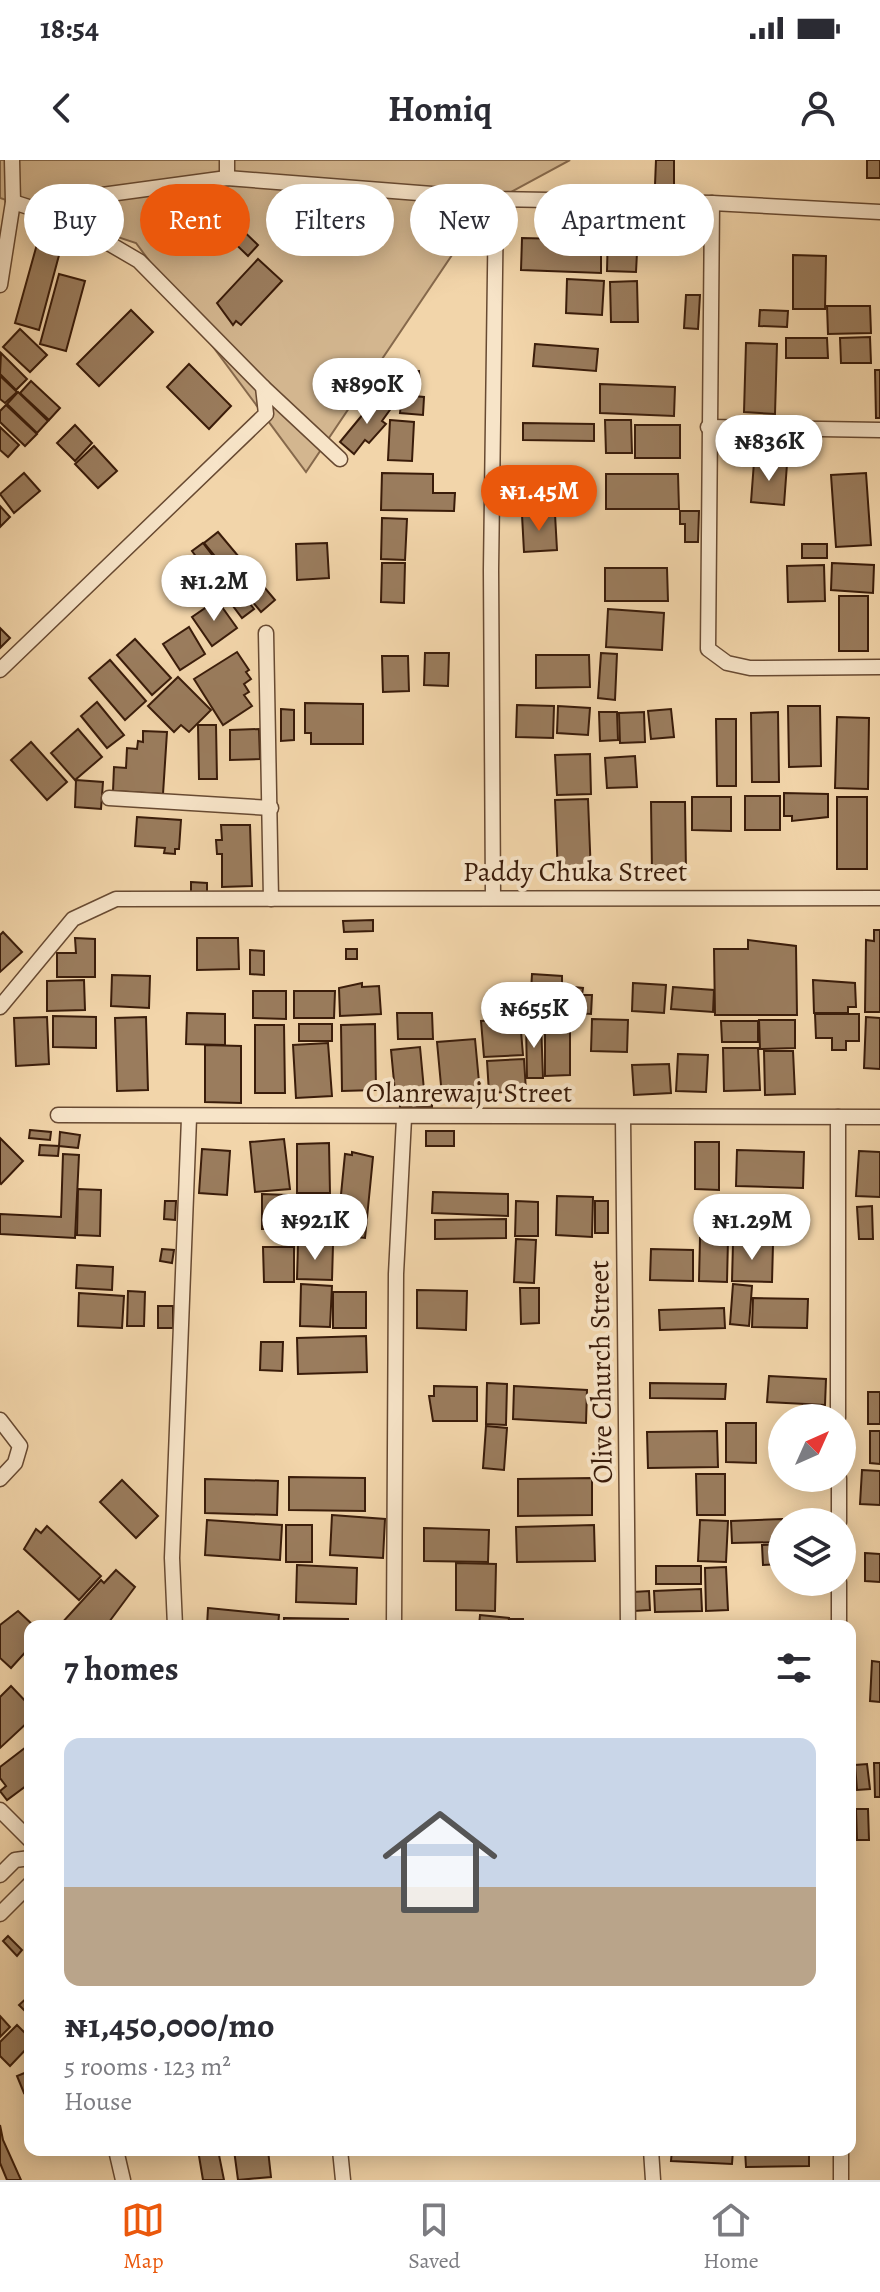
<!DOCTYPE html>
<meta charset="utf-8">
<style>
:root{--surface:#fff;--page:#f7f7f7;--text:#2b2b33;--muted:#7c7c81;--line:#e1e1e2;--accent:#ea580c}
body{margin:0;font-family:Alegreya,serif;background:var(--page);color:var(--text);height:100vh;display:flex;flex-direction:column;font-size:30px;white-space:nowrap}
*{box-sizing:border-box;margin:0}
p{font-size:26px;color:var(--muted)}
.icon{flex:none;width:44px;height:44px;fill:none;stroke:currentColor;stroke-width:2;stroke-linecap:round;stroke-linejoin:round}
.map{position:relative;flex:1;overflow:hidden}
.details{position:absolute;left:24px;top:1460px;width:832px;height:536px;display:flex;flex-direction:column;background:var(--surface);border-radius:16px;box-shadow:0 4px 20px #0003}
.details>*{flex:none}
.top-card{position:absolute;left:24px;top:24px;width:832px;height:72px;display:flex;gap:16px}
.needle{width:52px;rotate:45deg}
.tools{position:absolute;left:768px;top:1244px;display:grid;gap:16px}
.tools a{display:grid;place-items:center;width:88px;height:88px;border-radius:50%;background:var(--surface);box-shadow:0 4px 20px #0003;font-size:40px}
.price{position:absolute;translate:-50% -68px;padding:0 18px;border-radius:28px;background:#fff;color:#222;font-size:26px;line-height:52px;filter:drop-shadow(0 2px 4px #0008)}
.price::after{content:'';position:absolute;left:50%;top:48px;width:24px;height:18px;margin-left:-12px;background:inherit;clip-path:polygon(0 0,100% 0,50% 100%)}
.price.selected{background:var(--accent);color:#fff}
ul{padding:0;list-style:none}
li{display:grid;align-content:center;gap:16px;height:424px;padding:0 40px}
li span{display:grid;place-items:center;height:248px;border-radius:16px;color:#555}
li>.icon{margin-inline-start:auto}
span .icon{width:144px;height:144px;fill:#fffc;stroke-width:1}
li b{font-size:34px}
h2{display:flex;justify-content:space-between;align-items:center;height:96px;padding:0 40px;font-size:34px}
.tag{padding:0 28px;border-radius:36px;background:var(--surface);box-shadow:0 4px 20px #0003;font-size:28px;line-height:72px}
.tag.selected{background:var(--accent);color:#fff}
.status{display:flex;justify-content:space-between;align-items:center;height:56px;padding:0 40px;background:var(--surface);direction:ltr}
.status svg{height:22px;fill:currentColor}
header{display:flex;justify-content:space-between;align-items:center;height:104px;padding:0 40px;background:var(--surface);font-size:36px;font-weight:700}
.menu{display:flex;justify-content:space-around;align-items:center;height:112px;border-top:2px solid var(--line);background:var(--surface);font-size:22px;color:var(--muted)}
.menu a{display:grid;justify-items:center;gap:4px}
.menu .selected{color:var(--accent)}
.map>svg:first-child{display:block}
</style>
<div class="status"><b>18:54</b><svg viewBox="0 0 49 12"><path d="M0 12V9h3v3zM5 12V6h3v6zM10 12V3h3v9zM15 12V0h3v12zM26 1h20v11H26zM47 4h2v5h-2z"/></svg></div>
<header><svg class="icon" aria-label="back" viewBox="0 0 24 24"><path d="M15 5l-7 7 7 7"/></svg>Homiq<svg class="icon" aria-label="person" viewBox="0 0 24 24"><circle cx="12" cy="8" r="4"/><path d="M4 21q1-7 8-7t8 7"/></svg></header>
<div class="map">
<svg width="880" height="2020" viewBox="0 0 880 2020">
<rect width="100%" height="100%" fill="#f2d5aa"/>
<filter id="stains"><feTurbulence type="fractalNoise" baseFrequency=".0025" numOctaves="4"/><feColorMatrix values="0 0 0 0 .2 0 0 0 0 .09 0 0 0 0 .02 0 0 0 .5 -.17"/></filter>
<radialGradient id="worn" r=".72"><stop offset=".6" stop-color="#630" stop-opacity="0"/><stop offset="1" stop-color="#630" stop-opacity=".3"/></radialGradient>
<polygon fill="#d3b68f" stroke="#86694c" stroke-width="2" points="0,0 570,0 485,46 306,312 136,83 0,38"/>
<g fill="#9a7c5d" stroke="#3a1c0a" stroke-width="2">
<polygon points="656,0 674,0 674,25 655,25"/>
<rect x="867" y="0" width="13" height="18"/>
<polygon points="231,59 258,85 248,96 221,70"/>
<polygon points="608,71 638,73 636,112 607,111"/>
<polygon points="39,77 62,84 39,170 15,163"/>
<polygon points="522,78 601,80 601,113 521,110"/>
<polygon points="793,95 826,96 825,149 793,149"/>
<polygon points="258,99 282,121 241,165 236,161 233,165 217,143"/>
<polygon points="59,114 85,121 66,191 40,184"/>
<polygon points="567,119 604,121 602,155 566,153"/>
<polygon points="637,121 638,162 611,162 610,122"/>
<polygon points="686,135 700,135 698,169 684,168"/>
<polygon points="827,146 870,146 871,173 828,174"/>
<polygon points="131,150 153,172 99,226 77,204"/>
<polygon points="760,150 788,151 787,167 759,166"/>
<polygon points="20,169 47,195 30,212 3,187"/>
<polygon points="870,177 871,203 841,203 840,178"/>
<polygon points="786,178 827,178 828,198 786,198"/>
<polygon points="746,183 777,184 775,254 744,252"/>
<polygon points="535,184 598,189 596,211 533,206"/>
<polygon points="1,193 27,219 16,230 0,214"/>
<polygon points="189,204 231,246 209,269 167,227"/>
<polygon points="875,210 880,210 880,258 876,258"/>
<polygon points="419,211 420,228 396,230 395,212"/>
<polygon points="0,216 17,232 5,243 0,239"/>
<polygon points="31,221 60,248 49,260 20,233"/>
<polygon points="600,224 675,227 674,256 600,253"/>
<polygon points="18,232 48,261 37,273 7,244"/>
<polygon points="402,235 424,237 423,255 400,253"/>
<polygon points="378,236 392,247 382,261 386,264 369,283 365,280 354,294 340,282"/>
<polygon points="6,245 37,274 25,286 0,262 0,251"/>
<polygon points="390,260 414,262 412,301 388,300"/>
<polygon points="605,260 631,260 632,293 606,293"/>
<polygon points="523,263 594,264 594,281 523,280"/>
<polygon points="75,265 92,283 75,301 57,283"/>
<rect x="635" y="265" width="45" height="33"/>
<polygon points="0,267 19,285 8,297 0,290"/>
<polygon points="94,286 117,311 98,328 75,304"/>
<polygon points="754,302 787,304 784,345 751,342"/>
<polygon points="24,313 40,331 14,353 0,334"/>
<polygon points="382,313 433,314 433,333 455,333 454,351 381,350"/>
<polygon points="866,313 871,385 836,387 831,315"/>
<polygon points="606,314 678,314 679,349 606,349"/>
<polygon points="0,346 10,357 0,367"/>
<polygon points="680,351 699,351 698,382 685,382 685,364 680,364"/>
<polygon points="555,354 557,390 524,392 522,355"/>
<polygon points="382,358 407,359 405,400 381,399"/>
<polygon points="218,372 275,440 261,452 204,383"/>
<polygon points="203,383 226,413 214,421 192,391"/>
<polygon points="327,383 329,418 297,420 296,384"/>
<rect x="802" y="384" width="25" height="14"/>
<polygon points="382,403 405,403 404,443 381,442"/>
<polygon points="832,403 874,405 873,433 831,430"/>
<polygon points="824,405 825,441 788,442 787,406"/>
<polygon points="605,408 667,408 668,441 605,441"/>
<polygon points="233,422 254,449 242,458 221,430"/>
<rect x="839" y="436" width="29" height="55"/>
<polygon points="217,440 237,468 212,486 192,457"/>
<polygon points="608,449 664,453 662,490 606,487"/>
<polygon points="189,467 205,494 180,510 163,484"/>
<polygon points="0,468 10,478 0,488"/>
<polygon points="135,479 171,518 152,535 117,495"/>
<polygon points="237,492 249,510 246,512 251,519 244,524 249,532 244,535 252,546 223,565 194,519"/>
<polygon points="425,493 449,493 448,526 424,525"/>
<polygon points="601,493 617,494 615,540 598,538"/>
<polygon points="536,495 589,495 590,527 536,528"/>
<polygon points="382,496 408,496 409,531 383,532"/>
<polygon points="110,500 146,541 125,560 89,518"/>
<polygon points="178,517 211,550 189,572 181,565 174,572 148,546"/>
<polygon points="97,542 124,575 107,588 81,556"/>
<polygon points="305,543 363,544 363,584 311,584 311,573 305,573"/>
<polygon points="517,545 554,546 553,578 516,577"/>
<polygon points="558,546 590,548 588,575 557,573"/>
<polygon points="788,546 820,546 821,606 789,607"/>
<polygon points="281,549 294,550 294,580 281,581"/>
<polygon points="671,549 674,577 651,579 648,551"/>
<polygon points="599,552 617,552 618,580 600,581"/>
<polygon points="644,552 645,582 620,583 619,553"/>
<polygon points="778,552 779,622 752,622 751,553"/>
<polygon points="837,557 869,558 868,629 835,628"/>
<polygon points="716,559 736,559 736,626 717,626"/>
<polygon points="198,565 216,565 217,619 199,619"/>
<polygon points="78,569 102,597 75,620 51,593"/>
<polygon points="259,569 260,599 230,600 230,570"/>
<polygon points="143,571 167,572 163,634 113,631 114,607 126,608 127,588 137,589 138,581 143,582"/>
<polygon points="31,582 67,622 47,640 11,600"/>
<polygon points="590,594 591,634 557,635 555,595"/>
<polygon points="635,596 637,627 607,628 605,598"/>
<polygon points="76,620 103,622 101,649 75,647"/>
<polygon points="784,633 828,634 828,657 792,661 792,656 784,656"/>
<rect x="745" y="636" width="35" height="34"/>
<polygon points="692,637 731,637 731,671 692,670"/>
<rect x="837" y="637" width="30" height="72"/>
<polygon points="588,639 591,715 558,716 555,640"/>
<polygon points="651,642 685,642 686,712 652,712"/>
<polygon points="137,657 181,660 179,689 175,689 175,694 164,693 165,688 135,686"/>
<polygon points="221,665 250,665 252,726 222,727 222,694 217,694 216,680 222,680"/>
<polygon points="191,722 207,723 207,736 191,735"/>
<polygon points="373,760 373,771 344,772 343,761"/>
<polygon points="874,770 880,770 880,852 865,852 866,780 874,781"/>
<polygon points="3,772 22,792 0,812 0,775"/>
<polygon points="75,778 95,779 95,817 57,817 57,793 76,793"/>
<polygon points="197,778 238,778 239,809 197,810"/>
<polygon points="748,780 796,786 797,855 715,855 714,789 748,789"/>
<rect x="346" y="789" width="11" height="10"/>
<polygon points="250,790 264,791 264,815 250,814"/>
<polygon points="532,814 562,816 562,826 583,828 582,835 592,835 591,854 530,850"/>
<polygon points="112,815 150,816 149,848 111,846"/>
<polygon points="84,820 85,850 47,851 47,821"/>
<polygon points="813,820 855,823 856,847 848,847 848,853 814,853"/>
<polygon points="362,823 362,827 379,826 381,854 340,856 339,828"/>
<polygon points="633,823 666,825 664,853 632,851"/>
<polygon points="673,827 714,830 713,852 671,849"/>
<polygon points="253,831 286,831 286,859 253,858"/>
<polygon points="294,831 335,831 334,858 294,858"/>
<polygon points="187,853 225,854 225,885 186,884"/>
<polygon points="397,853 432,853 433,879 398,879"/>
<polygon points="815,854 859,854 859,881 846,881 846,890 832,890 832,878 816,878"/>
<polygon points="53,856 96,857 96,888 53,887"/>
<polygon points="47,857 49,904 16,906 14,858"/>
<polygon points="146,857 148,930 117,931 115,858"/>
<polygon points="866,857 880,858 880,909 864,908"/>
<polygon points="520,859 523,895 484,897 481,861"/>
<polygon points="592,859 628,860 627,892 591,891"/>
<polygon points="759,860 795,860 795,888 760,889"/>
<polygon points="721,861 758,861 758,882 722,882"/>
<polygon points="526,862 541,862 543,918 527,918"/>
<rect x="299" y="864" width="33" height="17"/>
<polygon points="375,864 376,930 342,931 341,865"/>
<polygon points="255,865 284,865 285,933 255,933"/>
<polygon points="545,865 570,865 570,915 545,916"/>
<polygon points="475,879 480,933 442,936 437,882"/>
<polygon points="328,883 332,936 296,938 293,885"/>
<polygon points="205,885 241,886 241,943 205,942"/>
<polygon points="420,887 424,930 395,932 391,890"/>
<polygon points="723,888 758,888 760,930 724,931"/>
<polygon points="764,891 793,891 795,934 765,935"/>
<polygon points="678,894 708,895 706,932 676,931"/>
<polygon points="524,899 526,931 489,933 487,901"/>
<polygon points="669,904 671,933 634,935 632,905"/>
<polygon points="399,935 432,935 432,947 400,948"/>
<polygon points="30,970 51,972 50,980 29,978"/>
<rect x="426" y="971" width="28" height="15"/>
<polygon points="60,972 80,975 78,988 59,986"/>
<polygon points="0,978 23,1001 1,1024 0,1023"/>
<polygon points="284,979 290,1029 255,1032 250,982"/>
<polygon points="695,982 719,982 719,1030 695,1029"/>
<polygon points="329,983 330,1033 297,1033 297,984"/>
<polygon points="40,985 59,986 58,996 39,995"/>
<polygon points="202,989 230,991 227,1035 199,1033"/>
<polygon points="737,990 804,992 803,1028 736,1026"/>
<polygon points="859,991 880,992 880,1037 856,1036"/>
<polygon points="352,992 373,997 365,1078 337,1075 345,994 352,995"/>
<polygon points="63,994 79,995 75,1078 0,1074 0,1054 61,1057"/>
<polygon points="78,1029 101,1030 100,1076 77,1075"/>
<polygon points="433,1032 508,1034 508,1056 432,1053"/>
<polygon points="262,1034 287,1035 287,1069 262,1069"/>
<polygon points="557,1036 593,1037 592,1077 556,1075"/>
<polygon points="165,1041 176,1041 175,1060 164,1059"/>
<polygon points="290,1041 334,1044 332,1079 287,1076"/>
<polygon points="516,1041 538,1042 538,1076 515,1076"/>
<rect x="595" y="1041" width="13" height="32"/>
<polygon points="872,1046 873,1079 859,1079 857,1047"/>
<polygon points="506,1059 506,1078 435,1079 435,1060"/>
<polygon points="700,1078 728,1079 727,1122 699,1121"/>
<polygon points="516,1079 536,1080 534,1123 514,1122"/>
<polygon points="733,1083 773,1084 772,1122 732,1121"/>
<polygon points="298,1084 333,1085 332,1120 297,1119"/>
<polygon points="263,1087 294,1087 294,1122 264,1122"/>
<polygon points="162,1089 174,1090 172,1103 160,1101"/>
<polygon points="651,1089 693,1090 693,1121 650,1120"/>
<polygon points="77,1105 113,1107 112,1130 76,1128"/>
<polygon points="301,1124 332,1126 330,1167 300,1166"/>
<polygon points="733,1124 752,1126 749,1166 730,1164"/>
<polygon points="520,1128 539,1128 539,1163 521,1164"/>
<polygon points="417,1130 467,1131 466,1170 417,1168"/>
<polygon points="128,1131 145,1132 144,1166 127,1166"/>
<rect x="333" y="1132" width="33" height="36"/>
<polygon points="79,1133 124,1136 122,1168 78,1166"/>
<polygon points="753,1138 808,1139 807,1168 752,1167"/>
<rect x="158" y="1146" width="15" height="22"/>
<polygon points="724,1148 725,1168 660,1170 659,1150"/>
<polygon points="366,1176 367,1212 298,1214 297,1178"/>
<polygon points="261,1182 283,1182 282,1211 260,1210"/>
<polygon points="769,1216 826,1219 825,1245 767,1242"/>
<polygon points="487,1223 507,1224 506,1265 486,1264"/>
<polygon points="650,1223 726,1224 725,1239 650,1238"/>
<polygon points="434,1226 477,1227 477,1261 433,1261 429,1236 434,1236"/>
<polygon points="514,1226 587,1230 586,1263 513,1259"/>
<rect x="868" y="1232" width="12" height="32"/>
<polygon points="726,1263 756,1263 756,1303 726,1302"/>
<polygon points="486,1266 507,1268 504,1310 483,1308"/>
<polygon points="717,1271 718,1307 648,1308 647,1272"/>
<polygon points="870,1271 880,1271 880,1304 870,1303"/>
<polygon points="862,1310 880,1311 880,1345 860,1344"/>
<polygon points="696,1314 725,1314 725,1355 697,1355"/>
<polygon points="289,1317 365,1318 365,1351 289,1350"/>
<polygon points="592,1318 592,1355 518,1356 518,1319"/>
<polygon points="205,1319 278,1321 277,1355 205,1353"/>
<polygon points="122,1320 158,1356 136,1378 100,1342"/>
<polygon points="332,1355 385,1359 383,1398 330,1395"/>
<polygon points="782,1359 782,1382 732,1383 731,1361"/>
<polygon points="207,1360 282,1365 280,1400 205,1395"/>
<polygon points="700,1360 728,1361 726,1402 698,1401"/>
<rect x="286" y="1365" width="26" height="37"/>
<polygon points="594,1365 595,1401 517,1402 516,1367"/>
<polygon points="47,1366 101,1416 79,1440 24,1389 36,1369 41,1373"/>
<polygon points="424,1368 489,1370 488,1402 424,1401"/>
<polygon points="782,1384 782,1404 763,1405 762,1385"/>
<polygon points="865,1393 880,1394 880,1422 865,1421"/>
<polygon points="456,1403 496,1404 495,1451 456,1450"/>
<polygon points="297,1405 357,1408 356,1444 296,1442"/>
<rect x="656" y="1406" width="45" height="18"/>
<polygon points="726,1407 728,1450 706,1451 705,1408"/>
<polygon points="116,1410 135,1427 106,1466 60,1465 101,1420 104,1423"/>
<polygon points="701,1429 702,1451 655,1452 654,1431"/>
<polygon points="649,1431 650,1450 634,1451 633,1432"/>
<polygon points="208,1448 279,1455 278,1466 207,1466"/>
<polygon points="18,1451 34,1466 30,1466 30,1487 11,1508 0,1498 0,1465"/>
<polygon points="480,1455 509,1458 508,1466 479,1466"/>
<polygon points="284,1458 348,1459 348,1466 284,1466"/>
<rect x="509" y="1459" width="14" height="7"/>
<polygon points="527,1461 595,1463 595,1466 527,1466"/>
<polygon points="727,1463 800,1464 800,1466 727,1466"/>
<polygon points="872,1501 880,1502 880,1542 870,1541"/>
<polygon points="11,1526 30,1546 30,1560 0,1588 0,1537"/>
<polygon points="30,1584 30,1623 7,1640 0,1631 6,1626 0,1618 0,1607"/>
<polygon points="874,1603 880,1603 880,1637 875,1637"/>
<polygon points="867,1604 870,1629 857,1630 855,1605"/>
<polygon points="856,1649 868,1649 869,1680 857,1680"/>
<polygon points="8,1776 22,1790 17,1796 3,1781"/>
<polygon points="30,1835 30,1856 19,1845"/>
<polygon points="0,1856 10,1867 0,1877"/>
<polygon points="17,1865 30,1878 30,1885 10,1906 0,1896 0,1882"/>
<polygon points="27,1912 30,1930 24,1933 17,1916"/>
<polygon points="0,1965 3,1980 21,2020 7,2020 0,2003"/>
<polygon points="198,1990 218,1990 224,2020 203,2020"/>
<polygon points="234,1990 268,1990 271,2017 238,2020"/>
<polygon points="672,1990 733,1990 732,2004 671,2001"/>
<polygon points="745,1990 809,1990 809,2006 746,2007"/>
</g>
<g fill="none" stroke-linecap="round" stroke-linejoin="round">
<defs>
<g id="minor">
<polyline points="12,0 13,42"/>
<polyline points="227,0 227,18"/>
<polyline points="712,43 708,489 727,503 750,508 880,507"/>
<polyline points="69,60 102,35 227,18 496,39 712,43 880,52"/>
<polyline points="0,125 13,42 69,60 139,101 263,227 266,254 0,510"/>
<polyline points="263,227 340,299"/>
<polyline points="708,267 880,270"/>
<polyline points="266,473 271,739"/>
<polyline points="109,638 271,648"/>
<polyline points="493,737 491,410 496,39"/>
<polyline points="0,847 73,759 116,739 880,738"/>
<polyline points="58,955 880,957"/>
<polyline points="623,957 628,1466"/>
<polyline points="838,957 838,1258"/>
<polyline points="0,1260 20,1286 15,1303 0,1319"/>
<polyline points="839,1318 839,1362"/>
<polyline points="839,1422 839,1466"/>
<polyline points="175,1466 172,1398 189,958"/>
<polyline points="394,1466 396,1114 404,958"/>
<polyline points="0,1650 30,1680"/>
<polyline points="0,1715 15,1700 30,1698"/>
<polyline points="0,1754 30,1724"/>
<polyline points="116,1990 123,2020"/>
<polyline points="340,1990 343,2020"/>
<polyline points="651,1990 653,2020"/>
<polyline points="841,1990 841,2020"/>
</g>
</defs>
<use href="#minor" stroke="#684a32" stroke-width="17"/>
<use href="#minor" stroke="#f7e4c8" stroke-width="14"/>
</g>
<g text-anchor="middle" stroke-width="8" stroke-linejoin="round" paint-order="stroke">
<g font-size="28" fill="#3a1c0a" stroke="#f7e4c8">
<text x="575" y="721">Paddy Chuka Street</text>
<text x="469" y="942">Olanrewaju Street</text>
<text transform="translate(600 1212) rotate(-91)" y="10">Olive Church Street</text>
</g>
</g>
<rect width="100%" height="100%" filter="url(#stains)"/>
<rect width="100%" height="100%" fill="url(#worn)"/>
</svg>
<div class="tools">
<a><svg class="needle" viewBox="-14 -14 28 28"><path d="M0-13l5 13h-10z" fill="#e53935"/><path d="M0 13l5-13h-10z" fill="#7c7c81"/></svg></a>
<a><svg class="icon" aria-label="layers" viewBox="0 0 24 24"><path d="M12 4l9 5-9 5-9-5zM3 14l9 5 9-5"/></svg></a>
</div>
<b class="price" style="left:367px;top:266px">₦890K</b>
<b class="price" style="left:769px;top:323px">₦836K</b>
<b class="price selected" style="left:539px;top:373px">₦1.45M</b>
<b class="price" style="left:214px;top:463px">₦1.2M</b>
<b class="price" style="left:534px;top:890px">₦655K</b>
<b class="price" style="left:315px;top:1102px">₦921K</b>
<b class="price" style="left:752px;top:1102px">₦1.29M</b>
<div class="top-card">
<a class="tag">Buy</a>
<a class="tag selected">Rent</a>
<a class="tag">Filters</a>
<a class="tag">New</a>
<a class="tag">Apartment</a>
</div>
<section class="details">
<h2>7 homes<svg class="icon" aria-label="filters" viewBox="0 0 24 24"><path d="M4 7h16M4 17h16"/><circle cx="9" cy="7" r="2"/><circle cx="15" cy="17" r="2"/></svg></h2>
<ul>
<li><span style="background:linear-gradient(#c9d6e8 60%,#b9a48a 0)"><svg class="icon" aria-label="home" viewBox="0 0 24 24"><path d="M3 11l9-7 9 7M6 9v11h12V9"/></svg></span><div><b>₦1,450,000/mo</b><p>5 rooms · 123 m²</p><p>House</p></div></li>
</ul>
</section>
</div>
<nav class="menu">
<a class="selected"><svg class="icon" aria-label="map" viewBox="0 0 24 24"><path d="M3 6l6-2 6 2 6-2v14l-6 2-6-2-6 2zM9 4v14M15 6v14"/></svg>Map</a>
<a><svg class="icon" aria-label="saved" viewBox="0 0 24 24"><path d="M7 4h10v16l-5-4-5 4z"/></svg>Saved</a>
<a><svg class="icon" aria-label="home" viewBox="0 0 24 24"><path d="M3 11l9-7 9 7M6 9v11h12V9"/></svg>Home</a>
</nav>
